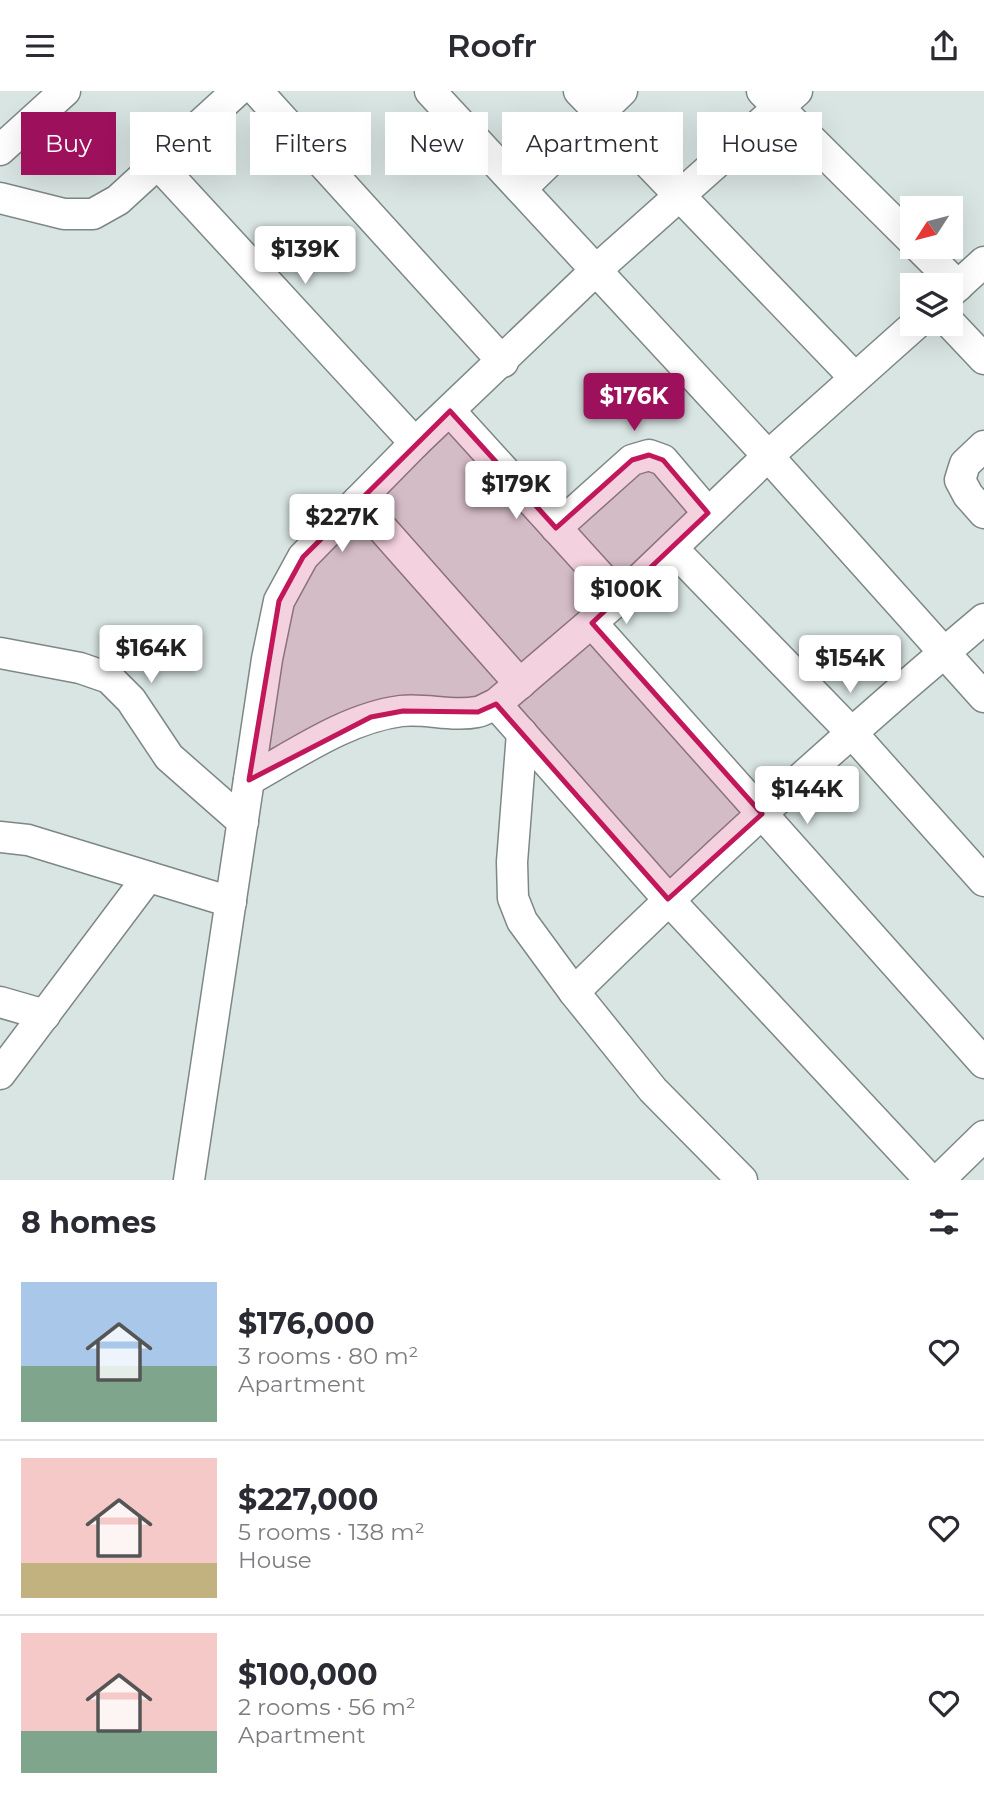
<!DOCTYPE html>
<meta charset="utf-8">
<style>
:root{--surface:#fff;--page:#f2f2f3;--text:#2b2b33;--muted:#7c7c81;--line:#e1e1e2;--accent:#9d105c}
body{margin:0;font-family:Montserrat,sans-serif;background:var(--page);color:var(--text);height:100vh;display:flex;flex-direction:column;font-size:26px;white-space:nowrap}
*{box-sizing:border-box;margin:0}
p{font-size:23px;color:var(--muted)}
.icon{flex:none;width:38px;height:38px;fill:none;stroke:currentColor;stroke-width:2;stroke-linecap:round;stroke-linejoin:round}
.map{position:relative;height:1089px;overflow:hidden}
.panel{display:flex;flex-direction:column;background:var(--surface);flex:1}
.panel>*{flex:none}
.banner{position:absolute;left:21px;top:21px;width:943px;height:63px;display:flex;gap:14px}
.needle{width:46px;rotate:234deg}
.fabs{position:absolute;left:900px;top:105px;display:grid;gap:14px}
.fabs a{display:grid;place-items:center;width:63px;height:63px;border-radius:0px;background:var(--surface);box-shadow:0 7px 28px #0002;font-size:35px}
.price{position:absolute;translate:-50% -60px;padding:0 16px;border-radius:7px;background:#fff;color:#222;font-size:23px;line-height:46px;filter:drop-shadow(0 2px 4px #0008)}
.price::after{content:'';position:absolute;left:50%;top:42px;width:21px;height:16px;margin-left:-10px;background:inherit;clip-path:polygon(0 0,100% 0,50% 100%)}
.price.active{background:var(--accent);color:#fff}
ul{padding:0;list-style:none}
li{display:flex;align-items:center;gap:21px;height:175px;padding:0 21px}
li+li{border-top:2px solid var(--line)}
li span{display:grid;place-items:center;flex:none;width:196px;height:140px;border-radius:0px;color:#555}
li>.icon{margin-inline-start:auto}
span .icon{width:84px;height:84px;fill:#fffc;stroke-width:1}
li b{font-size:30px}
h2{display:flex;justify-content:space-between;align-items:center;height:84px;padding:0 21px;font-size:30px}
.pill{padding:0 24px;border-radius:0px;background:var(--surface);box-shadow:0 7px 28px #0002;font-size:24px;line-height:63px}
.pill.active{background:var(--accent);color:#fff}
header{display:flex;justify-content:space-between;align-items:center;height:91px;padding:0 21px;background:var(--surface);font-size:32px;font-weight:600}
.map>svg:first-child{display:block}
</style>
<header><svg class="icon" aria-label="menu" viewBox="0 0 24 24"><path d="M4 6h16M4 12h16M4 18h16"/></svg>Roofr<svg class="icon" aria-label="share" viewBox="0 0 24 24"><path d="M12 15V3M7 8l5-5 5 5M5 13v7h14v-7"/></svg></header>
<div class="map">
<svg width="984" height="1089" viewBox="0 0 984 1089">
<rect width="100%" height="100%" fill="#d9e5e3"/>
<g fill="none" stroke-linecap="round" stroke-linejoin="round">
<defs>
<g id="minor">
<polyline points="257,0 503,271"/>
<polyline points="430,0 768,365 984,606"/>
<polyline points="579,0 855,287"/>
<polyline points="762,0 912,149"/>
<polyline points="0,59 65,0"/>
<polyline points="157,72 415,352"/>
<polyline points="521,98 622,0"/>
<polyline points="0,107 64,123 93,123 118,109 237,0"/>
<polyline points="919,156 958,195"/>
<polyline points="950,202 984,171"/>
<polyline points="950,232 984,268"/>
<polyline points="450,320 620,507"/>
<polyline points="984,355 965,373 960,389 968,404 984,422"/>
<polyline points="358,410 520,593"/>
<polyline points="556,437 632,369 649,364 663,369 708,422"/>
<polyline points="673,458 851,641 984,790"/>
<polyline points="592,532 984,972"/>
<polyline points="0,562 80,577 109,587 131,609 169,666 243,731"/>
<polyline points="496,613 668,808 930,1089"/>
<polyline points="522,642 512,771 513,807 522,830 574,901 653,999 742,1089"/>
<path d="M249,689C296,663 347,627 401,620C426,617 452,626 477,621C483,620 490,615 496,613L620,507L768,365L916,233"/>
<polyline points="0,746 28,749 231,811"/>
<path d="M574,901C706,771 842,647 984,528"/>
<polyline points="0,911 45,924"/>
<polyline points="0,983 148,786"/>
<polyline points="189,1089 267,568 279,510 303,466 415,352 595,180 797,0"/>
<polyline points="939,1089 984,1045"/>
</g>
</defs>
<use href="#minor" stroke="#7d8885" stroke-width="33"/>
<use href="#minor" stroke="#fff" stroke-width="30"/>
</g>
<path fill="#c2185b" fill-opacity="0.2" stroke="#c2185b" stroke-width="5" stroke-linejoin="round" d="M450,320L556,437L632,369L649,364L663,369L708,422L592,532L762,723L668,808L496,613L478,621L403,620L371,626L249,689L279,510L303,466Z"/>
</svg>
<div class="fabs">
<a><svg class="needle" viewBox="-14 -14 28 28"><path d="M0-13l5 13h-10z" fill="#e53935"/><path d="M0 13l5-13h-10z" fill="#7c7c81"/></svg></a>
<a><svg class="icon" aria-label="layers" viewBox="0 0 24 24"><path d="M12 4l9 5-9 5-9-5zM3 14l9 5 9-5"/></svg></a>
</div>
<b class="price" style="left:305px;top:195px">$139K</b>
<b class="price active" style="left:634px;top:342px">$176K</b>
<b class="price" style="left:516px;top:430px">$179K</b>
<b class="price" style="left:342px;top:463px">$227K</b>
<b class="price" style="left:626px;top:535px">$100K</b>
<b class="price" style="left:151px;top:594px">$164K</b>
<b class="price" style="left:850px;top:604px">$154K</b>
<b class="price" style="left:807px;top:735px">$144K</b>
<div class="banner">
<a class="pill active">Buy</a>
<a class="pill">Rent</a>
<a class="pill">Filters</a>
<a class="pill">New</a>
<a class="pill">Apartment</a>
<a class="pill">House</a>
</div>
</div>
<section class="panel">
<h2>8 homes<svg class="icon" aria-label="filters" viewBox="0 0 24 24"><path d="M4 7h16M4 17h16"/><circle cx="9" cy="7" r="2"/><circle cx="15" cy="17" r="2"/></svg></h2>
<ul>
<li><span style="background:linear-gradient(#a9c7e8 60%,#7fa58c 0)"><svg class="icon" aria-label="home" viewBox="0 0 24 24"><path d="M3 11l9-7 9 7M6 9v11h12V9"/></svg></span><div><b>$176,000</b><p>3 rooms · 80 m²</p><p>Apartment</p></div><svg class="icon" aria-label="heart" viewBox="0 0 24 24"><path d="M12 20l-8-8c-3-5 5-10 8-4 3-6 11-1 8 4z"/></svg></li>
<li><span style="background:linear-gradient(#f6c9c9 75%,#c2b280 0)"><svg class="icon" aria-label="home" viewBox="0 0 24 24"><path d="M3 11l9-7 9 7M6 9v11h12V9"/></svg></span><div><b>$227,000</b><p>5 rooms · 138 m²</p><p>House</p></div><svg class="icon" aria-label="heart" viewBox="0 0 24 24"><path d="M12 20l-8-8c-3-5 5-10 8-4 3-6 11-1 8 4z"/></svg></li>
<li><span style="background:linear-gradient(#f6c9c9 70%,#7fa58c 0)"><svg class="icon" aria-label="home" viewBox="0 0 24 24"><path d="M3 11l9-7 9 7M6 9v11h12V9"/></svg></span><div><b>$100,000</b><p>2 rooms · 56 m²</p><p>Apartment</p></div><svg class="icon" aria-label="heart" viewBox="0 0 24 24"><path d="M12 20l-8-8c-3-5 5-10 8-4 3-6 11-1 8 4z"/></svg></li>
</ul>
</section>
